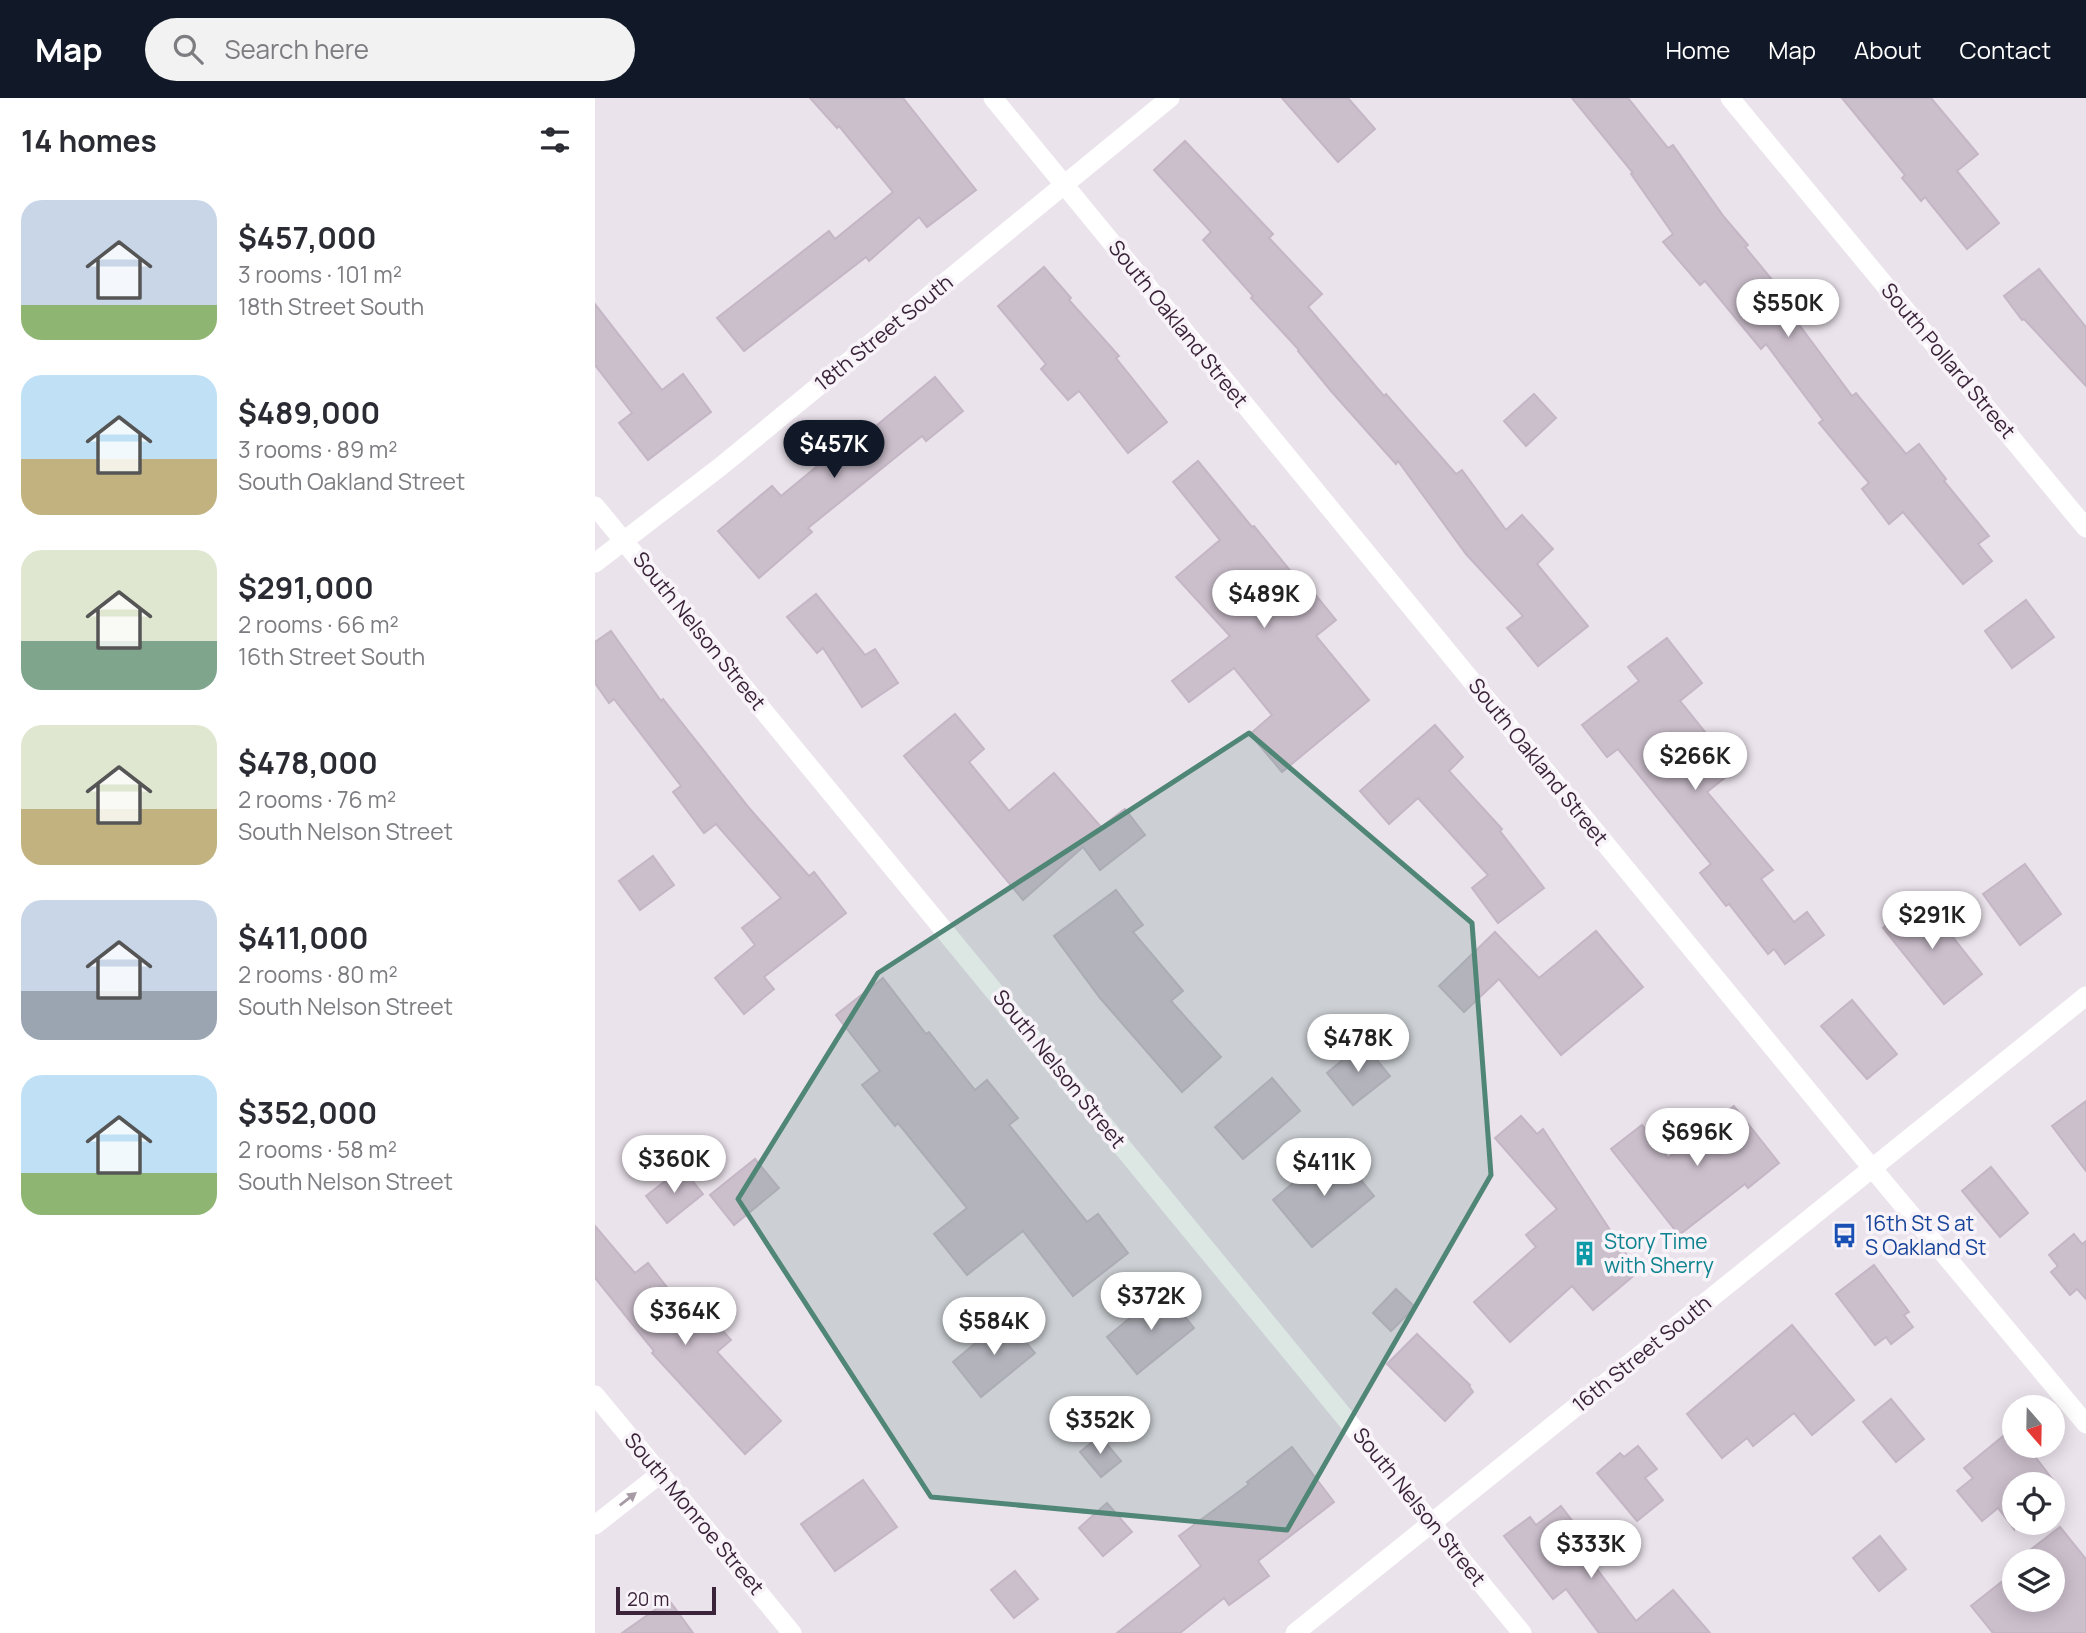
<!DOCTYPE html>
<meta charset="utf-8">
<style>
:root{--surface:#fff;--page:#f2f2f3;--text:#2b2b33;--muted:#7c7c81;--accent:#111827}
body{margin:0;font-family:Manrope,sans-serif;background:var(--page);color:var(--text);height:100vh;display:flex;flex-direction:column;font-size:26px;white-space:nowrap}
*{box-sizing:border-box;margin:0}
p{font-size:23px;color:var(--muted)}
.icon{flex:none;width:38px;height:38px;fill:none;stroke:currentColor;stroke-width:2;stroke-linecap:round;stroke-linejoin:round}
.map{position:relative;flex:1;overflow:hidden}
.panel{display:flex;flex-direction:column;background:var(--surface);width:595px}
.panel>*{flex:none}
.needle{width:46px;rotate:160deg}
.tools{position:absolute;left:1407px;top:1297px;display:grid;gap:14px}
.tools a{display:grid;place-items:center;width:63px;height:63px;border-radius:50%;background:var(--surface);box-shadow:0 4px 18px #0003;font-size:35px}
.scale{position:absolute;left:21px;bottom:18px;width:100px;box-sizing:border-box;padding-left:7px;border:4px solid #3b243a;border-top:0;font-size:19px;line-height:24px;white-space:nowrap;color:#3b243a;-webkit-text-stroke:5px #f7f3f8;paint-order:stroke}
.price{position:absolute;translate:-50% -60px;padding:0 16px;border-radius:24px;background:#fff;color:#222;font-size:23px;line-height:46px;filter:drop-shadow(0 2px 4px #0008)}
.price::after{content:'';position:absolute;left:50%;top:42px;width:21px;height:16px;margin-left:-10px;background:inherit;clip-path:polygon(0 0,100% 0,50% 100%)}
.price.selected{background:var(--accent);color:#fff}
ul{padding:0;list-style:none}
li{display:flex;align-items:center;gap:21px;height:175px;padding:0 21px}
li span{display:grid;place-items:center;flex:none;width:196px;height:140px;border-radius:21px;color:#555}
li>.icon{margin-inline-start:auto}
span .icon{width:84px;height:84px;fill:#fffc;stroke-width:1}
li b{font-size:30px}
h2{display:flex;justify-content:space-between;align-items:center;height:84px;padding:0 21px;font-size:30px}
header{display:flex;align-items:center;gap:42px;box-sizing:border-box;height:98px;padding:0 35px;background:var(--accent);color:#fff}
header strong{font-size:33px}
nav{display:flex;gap:38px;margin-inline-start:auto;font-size:24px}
.search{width:490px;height:63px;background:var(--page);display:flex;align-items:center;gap:18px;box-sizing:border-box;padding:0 24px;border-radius:38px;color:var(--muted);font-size:26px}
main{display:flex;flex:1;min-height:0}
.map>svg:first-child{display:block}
</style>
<header>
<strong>Map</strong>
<div class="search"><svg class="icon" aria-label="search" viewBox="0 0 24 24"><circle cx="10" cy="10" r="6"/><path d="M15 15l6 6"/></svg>Search here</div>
<nav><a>Home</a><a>Map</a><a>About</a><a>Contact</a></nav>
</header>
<main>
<section class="panel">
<h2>14 homes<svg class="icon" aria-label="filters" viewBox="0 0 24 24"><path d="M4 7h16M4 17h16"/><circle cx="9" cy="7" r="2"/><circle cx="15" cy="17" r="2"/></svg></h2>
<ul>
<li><span style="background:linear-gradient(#c9d6e8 75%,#8fb573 0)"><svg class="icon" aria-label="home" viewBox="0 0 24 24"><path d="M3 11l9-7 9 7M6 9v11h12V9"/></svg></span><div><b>$457,000</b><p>3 rooms · 101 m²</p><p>18th Street South</p></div></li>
<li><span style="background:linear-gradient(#bfe0f5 60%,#c2b280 0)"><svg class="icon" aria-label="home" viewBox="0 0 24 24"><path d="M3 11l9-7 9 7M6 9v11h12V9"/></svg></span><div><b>$489,000</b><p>3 rooms · 89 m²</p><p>South Oakland Street</p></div></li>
<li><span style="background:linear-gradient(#dfe7d0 65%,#7fa58c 0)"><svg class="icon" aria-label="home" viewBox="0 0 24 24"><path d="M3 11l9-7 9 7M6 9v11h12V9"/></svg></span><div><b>$291,000</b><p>2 rooms · 66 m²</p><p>16th Street South</p></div></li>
<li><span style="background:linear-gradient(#dfe7d0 60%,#c2b280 0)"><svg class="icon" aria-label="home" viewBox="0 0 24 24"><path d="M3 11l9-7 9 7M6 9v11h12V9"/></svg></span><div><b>$478,000</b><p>2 rooms · 76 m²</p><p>South Nelson Street</p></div></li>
<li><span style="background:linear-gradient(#c9d6e8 65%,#9aa5b1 0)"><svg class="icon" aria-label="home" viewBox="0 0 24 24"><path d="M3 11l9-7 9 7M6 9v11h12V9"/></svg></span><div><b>$411,000</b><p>2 rooms · 80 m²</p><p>South Nelson Street</p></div></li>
<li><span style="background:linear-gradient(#bfe0f5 70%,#8fb573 0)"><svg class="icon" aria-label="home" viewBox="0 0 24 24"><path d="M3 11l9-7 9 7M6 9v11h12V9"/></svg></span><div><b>$352,000</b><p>2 rooms · 58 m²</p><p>South Nelson Street</p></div></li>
</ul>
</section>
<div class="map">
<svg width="1491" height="1535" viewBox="0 0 1491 1535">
<rect width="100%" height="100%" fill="#ebe3ec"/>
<g fill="#cbbfcc" stroke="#c4b6c5" stroke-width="2">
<polygon points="215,0 308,0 381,92 332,129 324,119 274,163 271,159 149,253 122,220 234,133 240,141 298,94 244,28 242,30"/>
<polygon points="687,0 753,0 780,31 743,64"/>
<polygon points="977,0 1033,0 1073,50 1078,47 1129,119 1153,147 1150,149 1193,201 1188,205 1257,298 1261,295 1311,356 1324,346 1351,381 1349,383 1394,438 1383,446 1397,463 1368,486 1308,414 1294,426 1267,391 1274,385 1224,325 1228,322 1171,246 1166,251 1110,183 1105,187 1068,144 1078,136 1036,76 1038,75"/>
<polygon points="1247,0 1336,0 1383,56 1362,73 1404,125 1372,151 1330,99 1326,103 1307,80 1310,77"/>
<polygon points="590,43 678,136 674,140 727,196 713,209 789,298 791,296 861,376 867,372 911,432 927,417 958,451 942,466 993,528 943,568 912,530 928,518 871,456 803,363 801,366 736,293 703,253 704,252 656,200 658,198 608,142 616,134 559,72"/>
<polygon points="449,169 476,200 474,202 524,258 521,260 572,324 533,355 484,293 473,302 446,271 451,266 403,208"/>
<polygon points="1444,171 1491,229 1491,288 1429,221 1427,222 1409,198"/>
<polygon points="0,206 67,292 88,276 116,314 53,362 24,325 37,315 0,267"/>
<polygon points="340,279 368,313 331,343 327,338 213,430 217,434 164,480 123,433 177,388 186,398 254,342 258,347"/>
<polygon points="939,296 961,320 931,348 909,323"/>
<polygon points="603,363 657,429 659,428 706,486 710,484 741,522 721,538 774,602 687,674 655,636 677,617 639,570 594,604 577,583 635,538 581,479 625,442 578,384"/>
<polygon points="221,496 270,557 280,551 303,585 267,609 228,550 222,555 192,519"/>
<polygon points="1431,502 1459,539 1417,570 1390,533"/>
<polygon points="16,533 66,603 68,601 155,711 214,778 219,774 251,815 169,879 179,891 149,916 120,880 160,847 147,830 186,800 121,726 109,735 78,694 86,688 19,601 14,605 0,585 0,544"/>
<polygon points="1072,540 1107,585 1085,603 1123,650 1115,656 1132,678 1112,694 1178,772 1166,781 1199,824 1212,814 1229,837 1190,866 1179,851 1173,856 1134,806 1131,808 1105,775 1116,766 1023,651 1012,659 987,627 1044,583 1033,569"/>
<polygon points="360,616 389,651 374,664 414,713 459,675 506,729 530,711 550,737 505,772 488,749 428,802 309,658"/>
<polygon points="840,627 868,659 854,673 907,731 905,733 949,790 903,825 877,790 893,777 823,700 794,726 765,693"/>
<polygon points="58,758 79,787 45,812 24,783"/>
<polygon points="1430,766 1466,816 1425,847 1388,796"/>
<polygon points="521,792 548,827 538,834 588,893 576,903 626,959 587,994 505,900 459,838"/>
<polygon points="1326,799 1387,876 1349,906 1288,830"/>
<polygon points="1001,833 1048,889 966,957 904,881 869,914 844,888 900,834 944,880"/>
<polygon points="288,880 331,936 334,934 380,992 392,982 423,1020 414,1027 492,1124 503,1116 533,1155 478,1198 428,1133 372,1177 339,1136 372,1110 303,1025 300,1028 267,987 285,973 241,917"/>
<polygon points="1257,902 1302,956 1272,981 1226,928"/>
<polygon points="768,945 795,978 758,1007 732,975"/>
<polygon points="677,980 705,1013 648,1061 620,1029"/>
<polygon points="1491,1003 1491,1073 1457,1028"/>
<polygon points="1139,1008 1184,1065 1153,1090 1150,1086 1084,1137 1016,1051 1047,1027 1073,1060"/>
<polygon points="926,1018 942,1036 948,1031 1043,1174 998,1212 977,1188 915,1244 879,1204 941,1149 931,1137 962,1111 900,1040"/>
<polygon points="740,1050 779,1098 717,1149 678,1102"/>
<polygon points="160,1061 184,1090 139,1127 115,1097"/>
<polygon points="1396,1069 1433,1115 1405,1139 1367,1093"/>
<polygon points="87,1070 108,1096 72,1125 51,1098"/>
<polygon points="0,1128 40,1175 53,1165 96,1220 107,1210 136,1242 122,1254 186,1323 150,1356 57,1255 59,1253 0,1180"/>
<polygon points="1479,1136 1487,1146 1491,1143 1491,1201 1482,1191 1475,1197 1456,1174 1463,1168 1454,1157"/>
<polygon points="1279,1167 1314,1214 1309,1217 1318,1229 1296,1246 1291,1239 1280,1247 1241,1196"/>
<polygon points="801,1191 820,1209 796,1233 778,1215"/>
<polygon points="569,1192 599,1230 542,1276 512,1239"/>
<polygon points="411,1220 440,1255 386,1299 358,1264"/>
<polygon points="1197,1227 1259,1302 1217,1337 1199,1315 1158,1348 1152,1340 1127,1360 1092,1316"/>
<polygon points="822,1236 875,1287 874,1288 878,1294 850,1323 792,1266"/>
<polygon points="1296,1301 1329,1341 1301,1364 1268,1324"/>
<polygon points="1418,1330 1419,1348 1432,1348 1461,1386 1419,1386 1419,1431 1403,1410 1387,1423 1362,1393 1378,1380 1369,1370"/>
<polygon points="505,1338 526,1363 506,1379 485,1354"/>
<polygon points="1043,1348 1062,1371 1050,1380 1068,1402 1042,1423 1002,1375 1025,1355 1029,1359"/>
<polygon points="697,1349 739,1404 663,1463 674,1478 634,1507 629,1500 585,1535 522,1535 606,1468 584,1438 654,1386 652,1384"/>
<polygon points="268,1382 302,1429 240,1473 206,1426"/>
<polygon points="512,1405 537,1434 508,1458 484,1430"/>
<polygon points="966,1408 998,1450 990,1455 1041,1523 1078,1492 1115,1535 1004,1535 971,1491 958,1501 909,1438 935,1419 941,1427"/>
<polygon points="1465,1429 1491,1461 1491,1535 1398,1535 1376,1508 1419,1474 1419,1502 1458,1502 1458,1463 1421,1463"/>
<polygon points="1285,1438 1311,1471 1284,1493 1258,1460"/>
<polygon points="420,1473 443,1501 419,1520 396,1492"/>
<polygon points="74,1502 98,1535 27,1535"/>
</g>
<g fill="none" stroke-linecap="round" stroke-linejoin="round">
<g stroke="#fff" stroke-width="19">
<polyline points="398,0 1257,1046 1491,1326"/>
<polyline points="1135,0 1491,430"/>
<polyline points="0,408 927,1535"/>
<polyline points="0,465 125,369 575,0"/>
<polyline points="0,1297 197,1535"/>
<polyline points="0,1427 65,1376"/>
</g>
<polyline stroke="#fff" stroke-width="19" points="700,1535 1491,898"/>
</g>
<defs><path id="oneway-solid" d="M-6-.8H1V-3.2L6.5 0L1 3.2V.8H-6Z" transform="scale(1.75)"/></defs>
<use fill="#a79ca6" href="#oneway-solid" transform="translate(33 1401) rotate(-38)"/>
<path fill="#508676" fill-opacity="0.2" stroke="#508676" stroke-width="5" stroke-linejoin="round" d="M654,635L877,825L896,1077L692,1432L336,1399L143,1101L283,875Z"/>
<defs>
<symbol id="bus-bare" viewBox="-9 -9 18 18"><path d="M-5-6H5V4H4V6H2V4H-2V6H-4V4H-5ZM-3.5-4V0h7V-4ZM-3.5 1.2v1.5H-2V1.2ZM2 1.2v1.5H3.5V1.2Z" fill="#1a4fb4" stroke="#f7f3f8" stroke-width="2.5" paint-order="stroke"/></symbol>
<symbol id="building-bare" viewBox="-9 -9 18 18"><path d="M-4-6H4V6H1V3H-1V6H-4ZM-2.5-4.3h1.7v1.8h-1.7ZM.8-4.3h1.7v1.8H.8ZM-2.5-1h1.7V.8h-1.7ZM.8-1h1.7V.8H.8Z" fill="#0f9aa8" stroke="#f7f3f8" stroke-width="2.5" paint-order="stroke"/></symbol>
</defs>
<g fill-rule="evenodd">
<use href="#bus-bare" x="1232" y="1120" width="35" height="35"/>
<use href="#building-bare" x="972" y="1138" width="35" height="35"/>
</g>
<g text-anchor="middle" stroke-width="7" stroke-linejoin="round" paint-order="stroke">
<g font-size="21" fill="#3b243a" stroke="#f7f3f8">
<text transform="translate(583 226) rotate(51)" y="7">South Oakland Street</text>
<text transform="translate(289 235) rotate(-39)" y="7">18th Street South</text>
<text transform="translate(1353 263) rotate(50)" y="7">South Pollard Street</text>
<text transform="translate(104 533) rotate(51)" y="7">South Nelson Street</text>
<text transform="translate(943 664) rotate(51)" y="7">South Oakland Street</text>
<text transform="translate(464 971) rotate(51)" y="7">South Nelson Street</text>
<text transform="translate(1047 1256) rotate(-39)" y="7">16th Street South</text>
<text transform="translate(824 1409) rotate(51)" y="7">South Nelson Street</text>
<text transform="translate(99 1416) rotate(50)" y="7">South Monroe Street</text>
</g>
<g font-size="21" fill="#164399" stroke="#f7f3f8" text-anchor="start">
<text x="1270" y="1133">16th St S at<tspan x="1270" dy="24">S Oakland St</tspan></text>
</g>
<g font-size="21" fill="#0d838f" stroke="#f7f3f8" text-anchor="start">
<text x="1009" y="1151">Story Time<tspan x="1009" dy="24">with Sherry</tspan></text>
</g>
</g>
</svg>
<div class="tools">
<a><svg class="needle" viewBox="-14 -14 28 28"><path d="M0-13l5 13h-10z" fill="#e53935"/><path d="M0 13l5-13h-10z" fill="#7c7c81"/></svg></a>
<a><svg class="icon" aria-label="locate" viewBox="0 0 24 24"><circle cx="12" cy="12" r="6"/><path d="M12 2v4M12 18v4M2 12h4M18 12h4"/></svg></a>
<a><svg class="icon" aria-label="layers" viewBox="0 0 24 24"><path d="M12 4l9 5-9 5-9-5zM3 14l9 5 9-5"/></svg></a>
</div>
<div class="scale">20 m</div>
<b class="price" style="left:1193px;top:241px">$550K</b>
<b class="price selected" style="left:239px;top:382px">$457K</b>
<b class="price" style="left:669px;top:532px">$489K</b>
<b class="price" style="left:1100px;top:694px">$266K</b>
<b class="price" style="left:1337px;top:853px">$291K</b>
<b class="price" style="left:763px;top:976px">$478K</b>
<b class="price" style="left:1102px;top:1070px">$696K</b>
<b class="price" style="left:79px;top:1097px">$360K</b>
<b class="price" style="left:729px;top:1100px">$411K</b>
<b class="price" style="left:556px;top:1234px">$372K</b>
<b class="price" style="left:90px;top:1249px">$364K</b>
<b class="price" style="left:399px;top:1259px">$584K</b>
<b class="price" style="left:505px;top:1358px">$352K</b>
<b class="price" style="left:996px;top:1482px">$333K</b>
</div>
</main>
